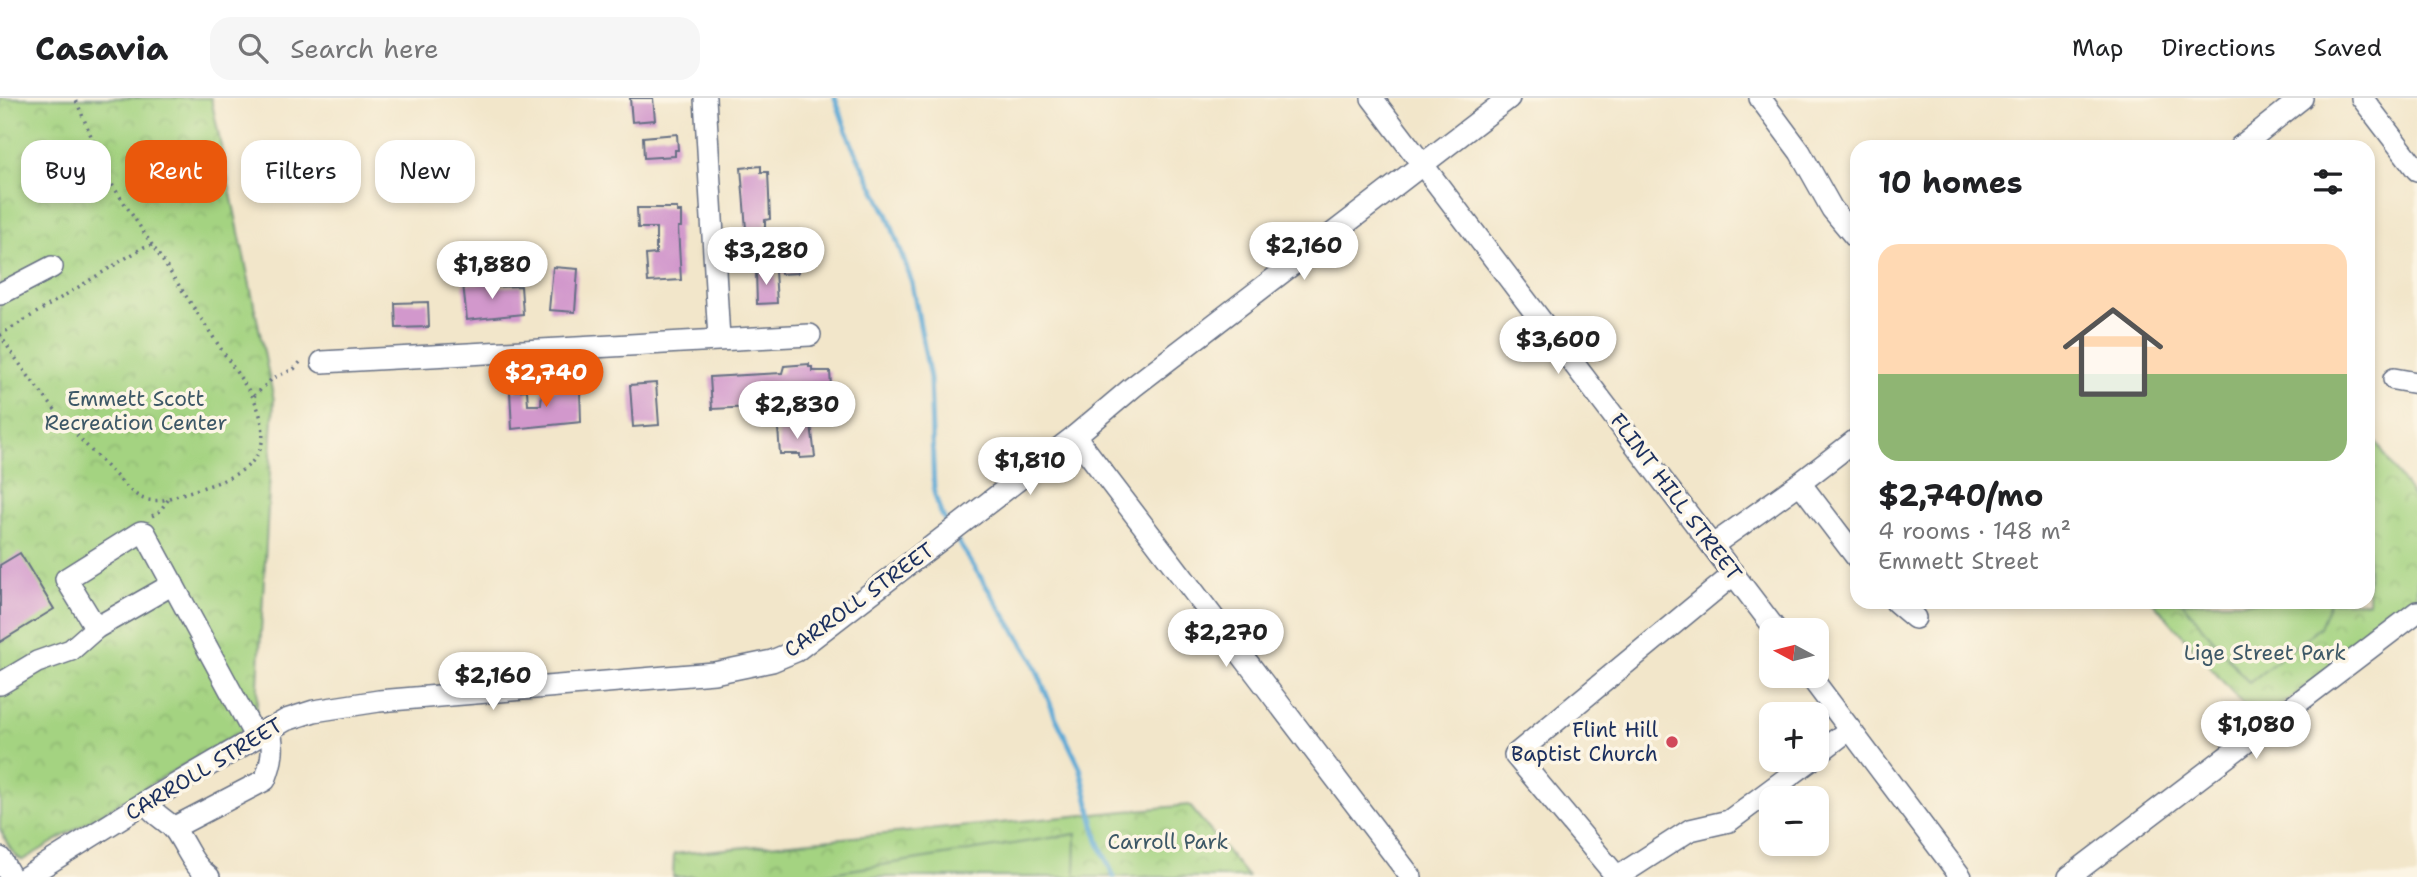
<!DOCTYPE html>
<meta charset="utf-8">
<style>
:root{--surface:#fff;--page:#f6f6f6;--text:#202124;--muted:#757577;--line:#e0e0e0;--accent:#ea580c}
body{margin:0;font-family:"Shantell Sans",sans-serif;background:var(--page);color:var(--text);height:100vh;display:flex;flex-direction:column;font-size:26px;white-space:nowrap}
*{box-sizing:border-box;margin:0}
p{font-size:23px;color:var(--muted)}
.icon{flex:none;width:38px;height:38px;fill:none;stroke:currentColor;stroke-width:2;stroke-linecap:round;stroke-linejoin:round}
.map{position:relative;flex:1;overflow:hidden}
.sheet{position:absolute;left:1850px;top:42px;width:525px;height:469px;display:flex;flex-direction:column;background:var(--surface);border-radius:21px;box-shadow:0 4px 10px #0003}
.sheet>*{flex:none}
.guide{position:absolute;left:21px;top:42px;width:665px;height:63px;display:flex;gap:14px}
.needle{width:46px;rotate:277deg}
.fabs{position:absolute;left:1759px;top:520px;display:grid;gap:14px}
.fabs a{display:grid;place-items:center;width:70px;height:70px;border-radius:14px;background:var(--surface);box-shadow:0 4px 10px #0003;font-size:35px}
.price{position:absolute;translate:-50% -60px;padding:0 16px;border-radius:24px;background:#fff;color:#222;font-size:23px;line-height:46px;filter:drop-shadow(0 2px 4px #0008)}
.price::after{content:'';position:absolute;left:50%;top:42px;width:21px;height:16px;margin-left:-10px;background:inherit;clip-path:polygon(0 0,100% 0,50% 100%)}
.price.active{background:var(--accent);color:#fff}
ul{padding:0;list-style:none}
li{display:grid;align-content:center;gap:14px;height:371px;padding:0 28px}
li+li{border-top:2px solid var(--line)}
li span{display:grid;place-items:center;height:217px;border-radius:21px;color:#555}
li>.icon{margin-inline-start:auto}
span .icon{width:126px;height:126px;fill:#fffc;stroke-width:1}
li b{font-size:30px}
h2{display:flex;justify-content:space-between;align-items:center;height:84px;padding:0 28px;font-size:30px}
.tag{padding:0 24px;border-radius:21px;background:var(--surface);box-shadow:0 4px 10px #0003;font-size:24px;line-height:63px}
.tag.active{background:var(--accent);color:#fff}
header{display:flex;align-items:center;gap:42px;box-sizing:border-box;height:98px;padding:0 35px;background:var(--surface);border-bottom:2px solid var(--line)}
header strong{font-size:33px}
nav{display:flex;gap:38px;margin-inline-start:auto;font-size:24px}
.search{width:490px;height:63px;background:var(--page);display:flex;align-items:center;gap:18px;box-sizing:border-box;padding:0 24px;border-radius:21px;color:var(--muted);font-size:26px}
.map>svg:first-child{display:block}
</style>
<header>
<strong>Casavia</strong>
<div class="search"><svg class="icon" aria-label="search" viewBox="0 0 24 24"><circle cx="10" cy="10" r="6"/><path d="M15 15l6 6"/></svg>Search here</div>
<nav><a>Map</a><a>Directions</a><a>Saved</a></nav>
</header>
<div class="map">
<svg width="2417" height="779" viewBox="0 0 2417 779">
<defs>
<pattern id="park-crowns" width="20" height="18" patternUnits="userSpaceOnUse" patternTransform="scale(1.75)"><rect width="20" height="18" fill="#a4d381"/><path d="M2 6a3 3 0 1 1 6 0M12 15a3 3 0 1 1 6 0" fill="none" stroke="#8db572"/></pattern>
</defs>
<rect width="100%" height="100%" fill="#fcf5e5"/>
<filter id="ink" filterUnits="userSpaceOnUse"><feTurbulence type="fractalNoise" baseFrequency=".0143" numOctaves="2"/><feDisplacementMap in="SourceGraphic" scale="14" xChannelSelector="R" yChannelSelector="G"/><feConvolveMatrix kernelMatrix="1 2 1 2 8 2 1 2 1" color-interpolation-filters="sRGB"/></filter>
<filter id="wash" filterUnits="userSpaceOnUse"><feTurbulence type="fractalNoise" baseFrequency=".00686" numOctaves="4" result="noise"/><feDisplacementMap in="SourceGraphic" scale="28" xChannelSelector="R" yChannelSelector="G"/><feGaussianBlur stdDeviation="1.57" result="paint"/><feColorMatrix in="noise" values="0 0 0 0 0 0 0 0 0 0 0 0 0 0 0 0 0 1.4 0 .05"/><feComposite in="paint" operator="in"/></filter>
<g filter="url(#wash)">
<rect width="100%" height="100%" fill="#f2e6ca"/>
<g fill="url(#park-crowns)" stroke="#608170" stroke-width="2">
<path d="M0,0H211L274,302L256,624L23,762C11,758 6,742 0,731Z"/>
<polygon points="2368,332 2417,405 2417,502 2259,625 2153,504 2368,504"/>
<polygon points="1189,707 1248,779 673,779 674,756"/>
</g>
<g fill="#a4d381" stroke="#608170" stroke-width="2">
<polygon points="2182,504 2330,504 2320,529 2249,585"/>
<polygon points="1076,736 1075,779 818,779 819,777"/>
</g>
<g fill="none" stroke-linecap="round" stroke-linejoin="round">
<g stroke="#5ca9d5" stroke-width="5">
<polyline points="835,0 852,47 888,118 912,185 930,280 934,394 940,413 948,428"/>
<polyline points="953,436 1032,560 1055,618 1080,669 1098,743 1114,779"/>
</g>
</g>
<g id="blocks">
<g fill="#d298cc">
<polygon points="630,0 653,0 655,22 632,24"/>
<polygon points="677,36 678,52 675,52 675,58 644,60 643,39"/>
<polygon points="761,68 761,74 768,74 770,121 765,122 765,130 746,131 741,70"/>
<polygon points="637,110 677,110 677,114 681,114 681,129 678,129 681,182 648,184 646,157 656,156 656,130 638,130"/>
<polygon points="797,160 798,175 781,176 780,162"/>
<polygon points="553,169 578,171 575,214 549,212"/>
<polygon points="756,173 775,173 777,205 757,206"/>
<polygon points="492,185 492,189 521,188 523,216 467,222 463,186"/>
<polygon points="428,204 429,229 396,230 395,205"/>
<polygon points="809,266 809,269 812,269 812,273 830,273 831,289 775,295 776,325 753,326 752,309 712,311 710,279 782,275 784,268"/>
<polygon points="656,285 659,327 633,329 630,287"/>
<polygon points="580,290 581,324 512,331 510,293 527,292 528,307 541,307 542,293"/>
<polygon points="811,326 815,359 800,360 800,356 780,356 778,330"/>
<polygon points="20,455 54,511 0,544 0,467"/>
</g>
</g>
</g>
<g filter="url(#ink)">
<use href="#blocks" fill-opacity="0" stroke="#666f84" stroke-width="2"/>
<g fill="none" stroke-linecap="round" stroke-linejoin="round">
<defs>
<g id="minor">
<polyline points="705,0 719,241"/>
<polyline points="1372,0 1776,532"/>
<polyline points="1760,0 1800,54 1832,111 1857,141"/>
<polyline points="2362,0 2417,72"/>
<polyline points="2240,49 2302,0"/>
<polyline points="0,196 52,169"/>
<polyline points="322,264 810,237"/>
<polyline points="2394,281 2417,285"/>
<polyline points="1075,338 1411,779"/>
<polyline points="1800,385 1857,460"/>
<polyline points="1713,447 1800,385 1857,341"/>
<polyline points="1896,504 1915,520"/>
<polyline points="96,530 66,481 141,434 145,435 255,638"/>
<polyline points="1810,578 1961,779"/>
<polyline points="0,586 37,564 71,552 96,530 173,486"/>
<polyline points="1816,657 1850,631"/>
<path d="M146,704C155,719 166,721 175,732C187,749 192,767 209,779"/>
<path d="M173,730L265,682C272,664 275,649 269,630"/>
<polyline points="0,760 11,779"/>
<polyline points="26,779 146,704 286,622 314,613 379,603 714,575 772,563 796,553 1075,338 1133,289 1509,0"/>
<polyline points="1617,779 1515,657 1734,476"/>
<polyline points="1617,779 1690,732 1729,723 1811,662"/>
<polyline points="2069,779 2417,514"/>
</g>
</defs>
<use href="#minor" stroke="#666f84" stroke-width="24"/>
<g stroke="#666f84" stroke-width="3.5" stroke-dasharray="2 5" stroke-linecap="butt">
<path d="M0,237C31,285 69,331 110,372C119,380 127,391 138,398C146,403 154,403 163,402C218,383 289,376 253,299L111,85L75,0"/>
<polyline points="0,237 144,149 152,147"/>
<polyline points="254,298 273,280 294,271 303,261"/>
<polyline points="152,418 159,414 168,402"/>
</g>
<use href="#minor" stroke="#fff" stroke-width="21"/>
</g>
</g>
<circle fill="#d1495b" stroke="#fcf5e5" stroke-width="2.5" cx="1672" cy="644" r="7"/>
<g text-anchor="middle" stroke-width="7" stroke-linejoin="round" paint-order="stroke">
<g font-size="21" fill="#3d5867" stroke="#fcf5e5">
<text x="136" y="308">Emmett Scott<tspan x="136" dy="24">Recreation Center</tspan></text>
<text x="2265" y="562">Lige Street Park</text>
<text x="1168" y="751">Carroll Park</text>
</g>
<g font-size="21" fill="#1b2f5e" stroke="#fcf5e5">
<text transform="translate(1676 399) rotate(53)" y="7">FLINT HILL STREET</text>
<text transform="translate(859 502) rotate(-36)" y="7">CARROLL STREET</text>
<text transform="translate(204 671) rotate(-31)" y="7">CARROLL STREET</text>
</g>
<g font-size="21" fill="#1b2f5e" stroke="#fcf5e5" text-anchor="end">
<text x="1658" y="639">Flint Hill<tspan x="1658" dy="24">Baptist Church</tspan></text>
</g>
</g>
</svg>
<div class="fabs">
<a><svg class="needle" viewBox="-14 -14 28 28"><path d="M0-13l5 13h-10z" fill="#e53935"/><path d="M0 13l5-13h-10z" fill="#757577"/></svg></a>
<a>+</a>
<a>−</a>
</div>
<b class="price" style="left:1304px;top:184px">$2,160</b>
<b class="price" style="left:766px;top:189px">$3,280</b>
<b class="price" style="left:492px;top:203px">$1,880</b>
<b class="price" style="left:1558px;top:278px">$3,600</b>
<b class="price active" style="left:546px;top:311px">$2,740</b>
<b class="price" style="left:797px;top:343px">$2,830</b>
<b class="price" style="left:1030px;top:399px">$1,810</b>
<b class="price" style="left:1226px;top:571px">$2,270</b>
<b class="price" style="left:493px;top:614px">$2,160</b>
<b class="price" style="left:2256px;top:663px">$1,080</b>
<div class="guide">
<a class="tag">Buy</a>
<a class="tag active">Rent</a>
<a class="tag">Filters</a>
<a class="tag">New</a>
</div>
<section class="sheet">
<h2>10 homes<svg class="icon" aria-label="filters" viewBox="0 0 24 24"><path d="M4 7h16M4 17h16"/><circle cx="9" cy="7" r="2"/><circle cx="15" cy="17" r="2"/></svg></h2>
<ul>
<li><span style="background:linear-gradient(#ffd9b3 60%,#8fb573 0)"><svg class="icon" aria-label="home" viewBox="0 0 24 24"><path d="M3 11l9-7 9 7M6 9v11h12V9"/></svg></span><div><b>$2,740/mo</b><p>4 rooms · 148 m²</p><p>Emmett Street</p></div></li>
</ul>
</section>
</div>
